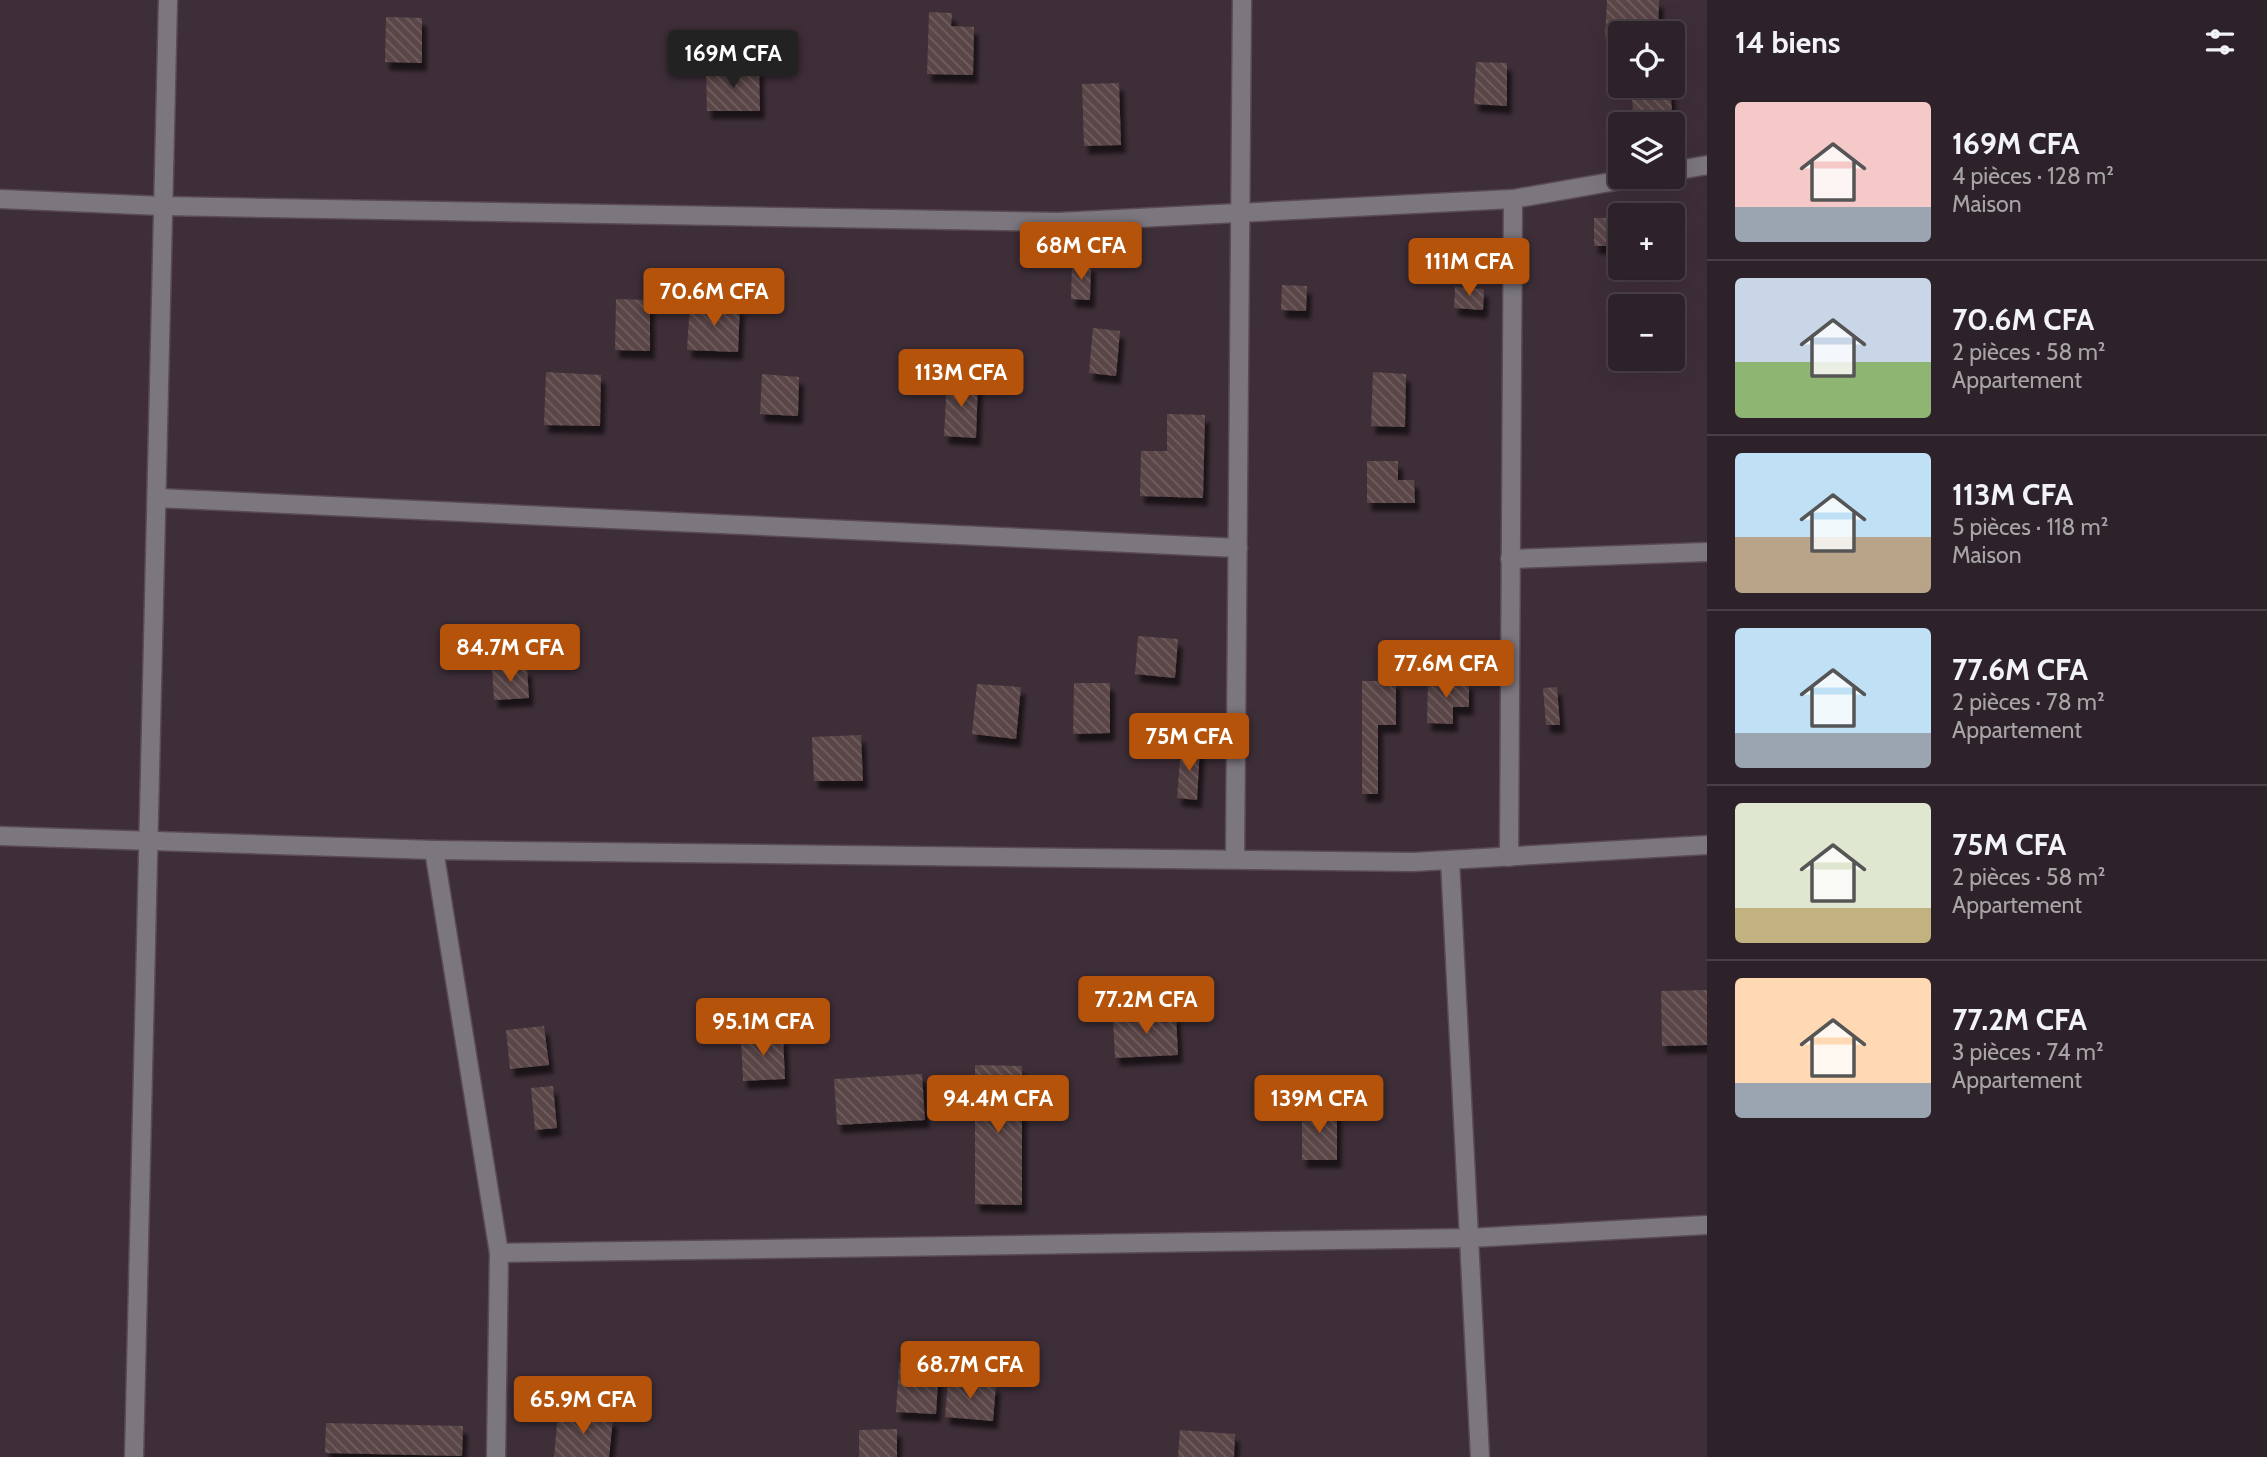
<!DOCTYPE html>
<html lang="fr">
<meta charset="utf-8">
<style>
:root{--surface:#2e222a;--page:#362a32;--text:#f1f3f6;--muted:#a7a4a8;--line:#493f47;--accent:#b45309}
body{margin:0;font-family:Cabin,sans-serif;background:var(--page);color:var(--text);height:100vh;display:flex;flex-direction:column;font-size:26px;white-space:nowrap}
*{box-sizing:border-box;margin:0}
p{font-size:23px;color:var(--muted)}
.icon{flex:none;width:38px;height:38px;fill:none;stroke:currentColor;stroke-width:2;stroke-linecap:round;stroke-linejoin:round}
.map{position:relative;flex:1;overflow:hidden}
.details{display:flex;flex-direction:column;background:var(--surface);width:560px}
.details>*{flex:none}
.buttons{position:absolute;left:1608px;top:21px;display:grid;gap:14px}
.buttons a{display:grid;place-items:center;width:77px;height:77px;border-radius:7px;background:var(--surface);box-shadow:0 7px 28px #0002,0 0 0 2px var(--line);font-size:35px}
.price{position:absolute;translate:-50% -60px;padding:0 16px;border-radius:7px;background:var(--accent);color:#fff;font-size:23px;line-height:46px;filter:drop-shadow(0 2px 4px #0008)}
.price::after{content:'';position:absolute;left:50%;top:42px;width:21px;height:16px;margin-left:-10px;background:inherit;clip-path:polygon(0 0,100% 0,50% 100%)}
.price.selected{background:#222;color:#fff}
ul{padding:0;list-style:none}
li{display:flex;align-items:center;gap:21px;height:175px;padding:0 28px}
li+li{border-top:2px solid var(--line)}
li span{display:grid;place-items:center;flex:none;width:196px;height:140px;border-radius:7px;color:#555}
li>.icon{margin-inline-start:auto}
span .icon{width:84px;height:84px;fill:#fffc;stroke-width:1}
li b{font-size:30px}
h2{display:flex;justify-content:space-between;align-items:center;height:84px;padding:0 28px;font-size:30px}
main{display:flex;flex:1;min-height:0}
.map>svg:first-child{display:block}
</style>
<main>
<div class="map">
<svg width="1707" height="1457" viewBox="0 0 1707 1457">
<defs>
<pattern id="building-back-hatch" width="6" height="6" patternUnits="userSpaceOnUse" patternTransform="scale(1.75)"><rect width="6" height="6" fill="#5a4547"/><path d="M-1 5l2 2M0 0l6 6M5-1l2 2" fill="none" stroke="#715f61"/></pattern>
<filter id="shadow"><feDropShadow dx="4.5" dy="8" stdDeviation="2" flood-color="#0009"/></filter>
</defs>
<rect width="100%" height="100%" fill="#3e2e38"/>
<g fill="url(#building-back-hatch)" filter="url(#shadow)">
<polygon points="1607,0 1659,0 1658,33 1620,33 1620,38 1605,37"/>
<polygon points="929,12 952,13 951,26 974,27 973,75 927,74"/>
<polygon points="386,17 422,18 422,63 385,62"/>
<polygon points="1476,62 1507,63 1507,106 1474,104"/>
<polygon points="759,68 760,111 707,111 706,69"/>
<polygon points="1119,83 1121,145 1084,146 1082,84"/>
<polygon points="1631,86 1670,86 1673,124 1634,124"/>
<rect x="1594" y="218" width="26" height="28"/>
<polygon points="1072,264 1091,264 1090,300 1071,299"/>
<polygon points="1282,285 1307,286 1306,311 1281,310"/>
<polygon points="1455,287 1484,289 1483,310 1454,308"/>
<polygon points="616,299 650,300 650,351 615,350"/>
<polygon points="690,303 740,306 738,352 687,350"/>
<polygon points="1093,328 1120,331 1116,376 1089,373"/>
<polygon points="546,372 601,375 600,426 544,425"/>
<polygon points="1373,372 1406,374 1405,427 1371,426"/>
<polygon points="762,374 799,377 798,416 760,414"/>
<polygon points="947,380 978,381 976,438 944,436"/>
<polygon points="1167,414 1205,415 1203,498 1140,496 1141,451 1167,451"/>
<polygon points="1367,461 1398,461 1398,480 1414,480 1415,503 1367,503"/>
<polygon points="1138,636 1178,639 1175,678 1135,674"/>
<polygon points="492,668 527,668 529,698 494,700"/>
<polygon points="1362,681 1396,681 1396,725 1378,725 1378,794 1362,794"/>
<polygon points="1428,681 1469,682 1469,707 1453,707 1453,724 1427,723"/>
<polygon points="1074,683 1110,683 1110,733 1073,734"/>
<polygon points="977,684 1021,687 1016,739 972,734"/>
<polygon points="1557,687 1560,725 1546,725 1543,688"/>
<polygon points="861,735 863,781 814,781 812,737"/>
<polygon points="1181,746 1200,747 1197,800 1177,798"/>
<polygon points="1707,990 1707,1045 1662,1046 1661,991"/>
<polygon points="1176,1014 1178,1055 1115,1058 1113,1017"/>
<polygon points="544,1026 549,1065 510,1069 506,1030"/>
<polygon points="783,1036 785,1079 743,1081 741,1038"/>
<polygon points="975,1065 1022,1066 1022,1205 975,1204"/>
<polygon points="922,1074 925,1120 837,1125 834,1079"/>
<polygon points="553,1086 557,1128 535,1130 531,1088"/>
<rect x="1302" y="1110" width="35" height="50"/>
<polygon points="899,1363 939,1365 936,1414 896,1412"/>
<polygon points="948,1380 996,1385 993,1421 945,1417"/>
<polygon points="558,1413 613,1419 609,1457 554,1457"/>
<polygon points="326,1423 463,1426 462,1456 325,1453"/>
<polygon points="897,1429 897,1457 859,1457 859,1430"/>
<polygon points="1180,1430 1235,1434 1234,1457 1178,1457"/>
</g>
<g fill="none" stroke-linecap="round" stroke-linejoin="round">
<defs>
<g id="minor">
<polyline points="1673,171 1707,165"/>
<polyline points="0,199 163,206 1058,222 1513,199 1639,177"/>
<polyline points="157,498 1238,548"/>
<polyline points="1510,559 1707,552"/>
<polyline points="0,836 434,850 1413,862 1707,845"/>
<polyline points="434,850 499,1253 496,1457"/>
<polyline points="1509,857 1513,199"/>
<polyline points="1235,859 1242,0"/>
<polyline points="1450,860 1480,1457"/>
<polyline points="499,1253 1469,1238 1707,1225"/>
<polyline points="134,1457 168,0"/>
</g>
</defs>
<use href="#minor" stroke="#5a4b55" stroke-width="21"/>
<use href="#minor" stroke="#7c777f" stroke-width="18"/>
</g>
</svg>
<div class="buttons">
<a><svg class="icon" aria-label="locate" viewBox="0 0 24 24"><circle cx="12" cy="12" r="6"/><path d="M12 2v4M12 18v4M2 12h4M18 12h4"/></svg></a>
<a><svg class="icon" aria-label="layers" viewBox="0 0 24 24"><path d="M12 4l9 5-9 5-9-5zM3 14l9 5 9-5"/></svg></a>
<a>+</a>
<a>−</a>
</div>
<b class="price selected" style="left:733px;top:90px">169M CFA</b>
<b class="price" style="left:1081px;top:282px">68M CFA</b>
<b class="price" style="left:1469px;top:298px">111M CFA</b>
<b class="price" style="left:714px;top:328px">70.6M CFA</b>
<b class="price" style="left:961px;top:409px">113M CFA</b>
<b class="price" style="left:510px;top:684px">84.7M CFA</b>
<b class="price" style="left:1446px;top:700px">77.6M CFA</b>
<b class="price" style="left:1189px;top:773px">75M CFA</b>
<b class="price" style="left:1146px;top:1036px">77.2M CFA</b>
<b class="price" style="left:763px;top:1058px">95.1M CFA</b>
<b class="price" style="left:998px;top:1135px">94.4M CFA</b>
<b class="price" style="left:1319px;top:1135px">139M CFA</b>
<b class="price" style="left:970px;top:1401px">68.7M CFA</b>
<b class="price" style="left:583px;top:1436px">65.9M CFA</b>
</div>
<section class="details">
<h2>14 biens<svg class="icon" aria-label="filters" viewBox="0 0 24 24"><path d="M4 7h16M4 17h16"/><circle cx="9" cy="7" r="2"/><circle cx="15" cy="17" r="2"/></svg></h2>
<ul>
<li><span style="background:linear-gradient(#f6c9c9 75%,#9aa5b1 0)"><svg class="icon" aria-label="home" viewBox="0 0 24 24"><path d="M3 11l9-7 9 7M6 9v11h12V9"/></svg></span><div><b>169M CFA</b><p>4 pièces · 128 m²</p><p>Maison</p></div></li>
<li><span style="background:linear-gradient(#c9d6e8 60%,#8fb573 0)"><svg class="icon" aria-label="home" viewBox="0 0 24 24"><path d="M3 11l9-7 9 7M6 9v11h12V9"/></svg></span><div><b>70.6M CFA</b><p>2 pièces · 58 m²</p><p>Appartement</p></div></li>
<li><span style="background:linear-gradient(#bfe0f5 60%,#b9a48a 0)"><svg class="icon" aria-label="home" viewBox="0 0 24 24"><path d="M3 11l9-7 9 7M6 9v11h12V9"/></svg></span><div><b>113M CFA</b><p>5 pièces · 118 m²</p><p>Maison</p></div></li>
<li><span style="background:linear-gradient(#bfe0f5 75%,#9aa5b1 0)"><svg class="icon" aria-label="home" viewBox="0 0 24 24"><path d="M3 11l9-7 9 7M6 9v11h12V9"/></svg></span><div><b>77.6M CFA</b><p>2 pièces · 78 m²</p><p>Appartement</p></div></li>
<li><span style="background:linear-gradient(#dfe7d0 75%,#c2b280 0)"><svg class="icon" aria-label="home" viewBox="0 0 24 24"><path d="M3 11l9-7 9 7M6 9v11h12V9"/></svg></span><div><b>75M CFA</b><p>2 pièces · 58 m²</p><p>Appartement</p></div></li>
<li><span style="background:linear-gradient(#ffd9b3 75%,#9aa5b1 0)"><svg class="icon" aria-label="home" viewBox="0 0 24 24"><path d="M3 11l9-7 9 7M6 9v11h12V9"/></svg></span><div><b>77.2M CFA</b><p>3 pièces · 74 m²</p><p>Appartement</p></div></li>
</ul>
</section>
</main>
